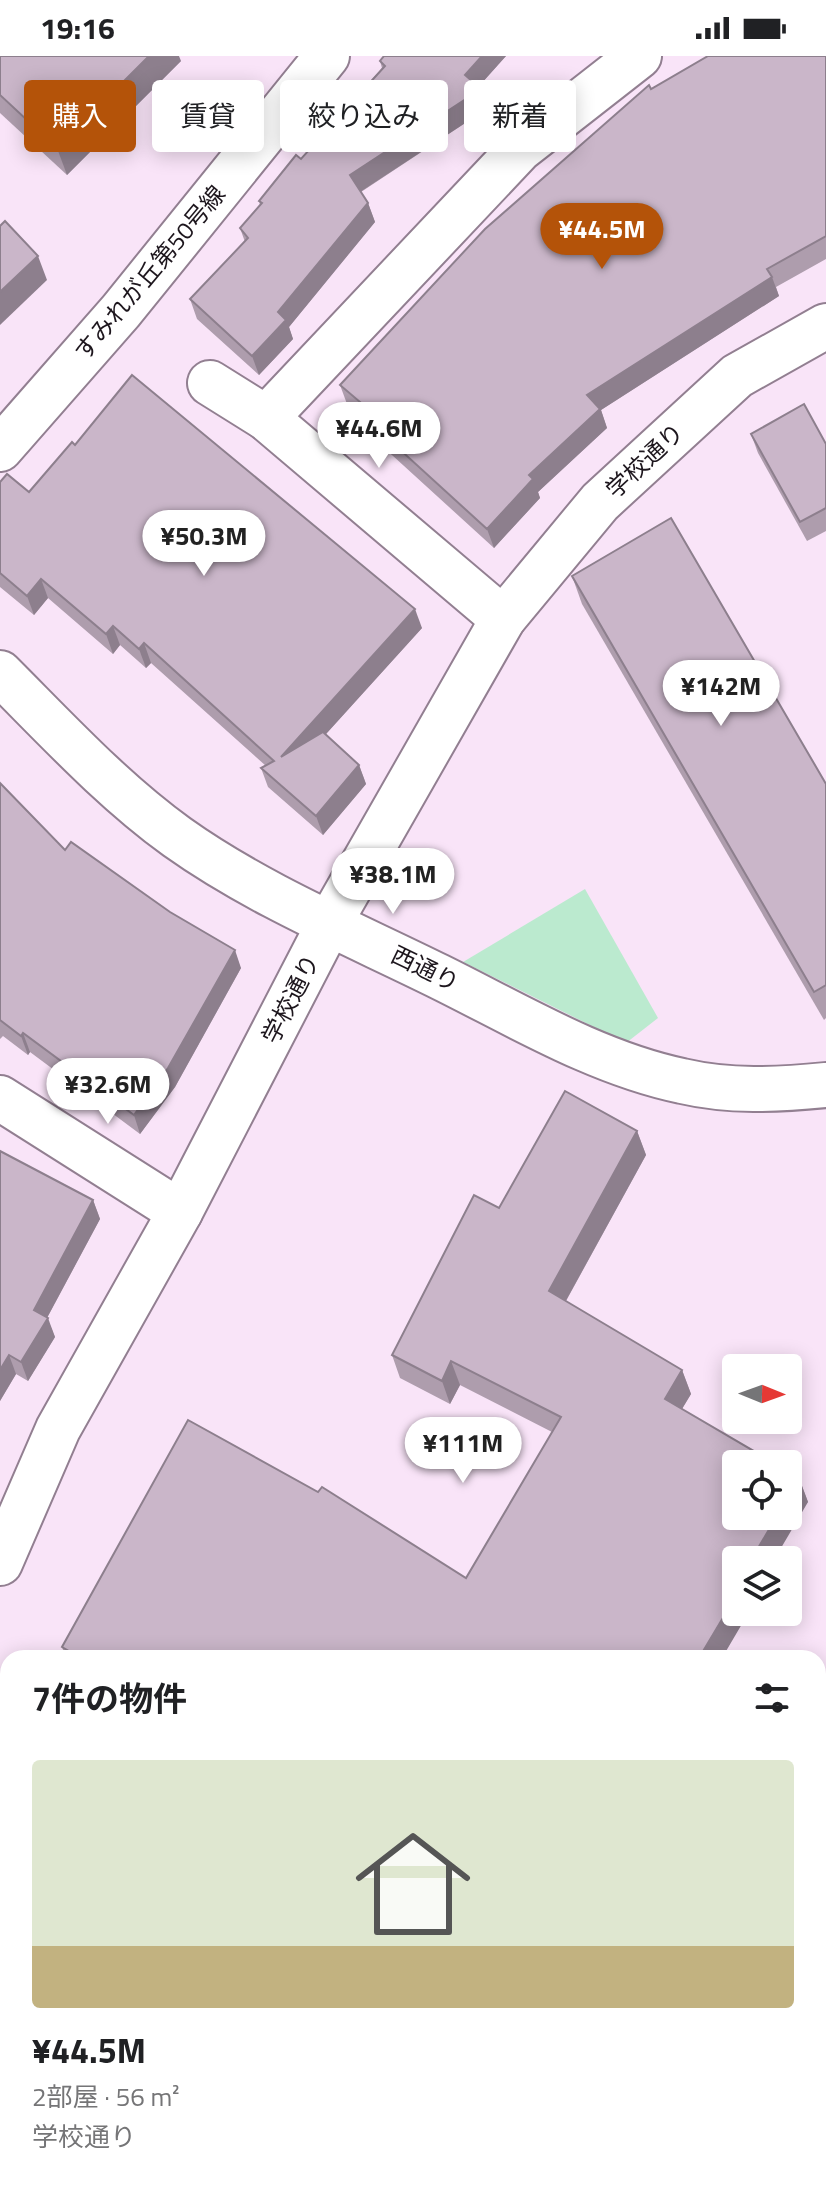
<!DOCTYPE html>
<html lang="ja">
<meta charset="utf-8">
<style>
:root{--surface:#fff;--page:#f6f6f6;--text:#202124;--muted:#757577;--accent:#b45309}
body{margin:0;font-family:"Titillium Web","Noto Sans JP",sans-serif;background:var(--page);color:var(--text);height:100vh;display:flex;flex-direction:column;font-size:30px;white-space:nowrap}
*{box-sizing:border-box;margin:0}
p{font-size:26px;color:var(--muted)}
.icon{flex:none;width:44px;height:44px;fill:none;stroke:currentColor;stroke-width:2;stroke-linecap:round;stroke-linejoin:round}
.map{position:relative;flex:1;overflow:hidden}
.drawer{position:absolute;left:0px;top:1594px;width:826px;height:538px;display:flex;flex-direction:column;background:var(--surface);border-radius:24px 24px 0 0;box-shadow:0 4px 20px #0003}
.drawer>*{flex:none}
.hud{position:absolute;left:24px;top:24px;width:778px;height:72px;display:flex;gap:16px}
.needle{width:52px;rotate:91deg}
.tools{position:absolute;left:722px;top:1298px;display:grid;gap:16px}
.tools a{display:grid;place-items:center;width:80px;height:80px;border-radius:8px;background:var(--surface);box-shadow:0 4px 20px #0003;font-size:40px}
.price{position:absolute;translate:-50% -68px;padding:0 18px;border-radius:28px;background:#fff;color:#222;font-size:26px;line-height:52px;filter:drop-shadow(0 2px 4px #0008)}
.price::after{content:'';position:absolute;left:50%;top:48px;width:24px;height:18px;margin-left:-12px;background:inherit;clip-path:polygon(0 0,100% 0,50% 100%)}
.price.on{background:var(--accent);color:#fff}
ul{padding:0;list-style:none}
li{display:grid;align-content:center;gap:16px;height:424px;padding:0 32px}
li span{display:grid;place-items:center;height:248px;border-radius:8px;color:#555}
li>.icon{margin-inline-start:auto}
span .icon{width:144px;height:144px;fill:#fffc;stroke-width:1}
li b{font-size:34px}
h2{display:flex;justify-content:space-between;align-items:center;height:96px;padding:0 32px;font-size:34px}
.pill{padding:0 28px;border-radius:8px;background:var(--surface);box-shadow:0 4px 20px #0003;font-size:28px;line-height:72px}
.pill.on{background:var(--accent);color:#fff}
.status{display:flex;justify-content:space-between;align-items:center;height:56px;padding:0 40px;background:var(--surface);direction:ltr}
.status svg{height:22px;fill:currentColor}
.map>svg:first-child{display:block}
</style>
<div class="status"><b>19:16</b><svg viewBox="0 0 49 12"><path d="M0 12V9h3v3zM5 12V6h3v6zM10 12V3h3v9zM15 12V0h3v12zM26 1h20v11H26zM47 4h2v5h-2z"/></svg></div>
<div class="map">
<svg width="826" height="2131" viewBox="0 0 826 2131">
<rect width="100%" height="100%" fill="#f9e4f8"/>
<polygon fill="#bbeacf" points="585,833 658,962 626,987 463,906"/>
<g fill="none" stroke-linecap="round" stroke-linejoin="round">
<defs>
<g id="minor">
<polyline points="210,327 266,362 503,563"/>
<polyline points="266,362 520,93 639,0"/>
<polyline points="0,393 121,255 327,0"/>
<polyline points="0,1042 180,1156"/>
<polyline points="0,1507 58,1373 180,1156 330,866 503,563 600,446 737,320 826,270"/>
<polyline points="818,1682 826,1673"/>
<polyline points="745,2124 745,2131"/>
</g>
<path id="tertiary" d="M0,617C57,674 112,734 177,781C257,838 351,877 438,920C517,959 596,1007 682,1025C729,1036 778,1034 826,1029"/>
</defs>
<use href="#minor" stroke="#927f91" stroke-width="48"/>
<use href="#tertiary" stroke="#927f91" stroke-width="48"/>
<use href="#minor" stroke="#fff" stroke-width="44"/>
<use href="#tertiary" stroke="#fff" stroke-width="44"/>
</g>
<g fill="#ae9dad">
<polygon points="0,0 181,5 67,119 0,57"/>
<polygon points="384,0 506,0 478,31 481,33 488,52 361,136 368,147 375,166 289,271 293,283 259,319 197,263 190,243 245,186 240,172 260,149 259,145 301,103 382,12 380,5"/>
<polygon points="826,0 826,203 776,231 779,240 601,354 607,372 538,436 540,442 494,492 381,389 375,372 347,348 340,329 651,33"/>
<polygon points="751,378 826,388 826,475 807,485 758,397"/>
<polygon points="75,389 422,572 325,679 359,709 366,728 323,779 268,731 261,712 266,710 151,607 146,612 120,589 113,598 48,542 34,559 0,531 0,426 29,436"/>
<polygon points="572,520 826,728 826,962 824,964 582,548"/>
<polygon points="0,728 65,794 241,912 175,1031 140,1078 30,996 28,999 3,980 0,983"/>
<polygon points="637,1075 646,1099 566,1245 682,1314 691,1338 682,1353 799,1422 808,1446 736,1504 722,1602 66,1602 62,1591 466,1522 552,1376 460,1329 450,1348 400,1322 392,1299 499,1152"/>
<polygon points="0,1095 93,1144 100,1163 47,1262 55,1281 28,1325 16,1318 0,1345"/>
<polygon points="0,1739 8,1741 8,2075 0,2073"/>
<polygon points="826,1781 826,1808 818,1788"/>
<rect x="818" y="1894" width="8" height="208"/>
<polygon points="243,2124 467,2124 466,2131 275,2131"/>
</g>
<g fill="#8d7f8d">
<polygon points="149,0 179,0 181,5 67,119 57,92"/>
<polygon points="482,0 506,0 472,38 465,19"/>
<polygon points="481,33 488,52 357,138 350,119"/>
<polygon points="368,147 375,166 289,271 293,283 259,319 252,300 278,256"/>
<polygon points="38,200 47,224 0,269 0,236"/>
<polygon points="772,221 779,240 601,354 607,372 538,436 540,442 494,492 487,473 587,339"/>
<polygon points="41,523 48,542 34,559 27,540"/>
<polygon points="415,553 422,572 288,720 281,701"/>
<polygon points="113,570 120,589 113,598 106,578"/>
<polygon points="144,587 151,607 146,612 139,593"/>
<polygon points="359,709 366,728 323,779 316,760"/>
<polygon points="235,894 241,912 175,1031 140,1078 134,1059"/>
<polygon points="23,977 30,996 28,999 21,980"/>
<polygon points="637,1075 646,1099 558,1259 549,1235"/>
<polygon points="93,1144 100,1163 41,1273 34,1254"/>
<polygon points="48,1262 55,1281 28,1325 21,1306"/>
<polygon points="9,1299 16,1318 0,1345 0,1314"/>
<polygon points="451,1305 460,1329 450,1348 442,1325"/>
<polygon points="682,1314 691,1338 674,1366 665,1343"/>
<polygon points="799,1422 808,1446 774,1504 751,1504 777,1460 788,1460 788,1442"/>
<polygon points="736,1540 736,1556 749,1556 722,1602 699,1602"/>
<polygon points="318,2124 323,2124 325,2131 321,2131"/>
<polygon points="454,2124 467,2124 466,2131 452,2131"/>
<polygon points="714,2124 717,2124 720,2131 714,2131"/>
</g>
<g fill="#cab6c9" stroke="#8d7f8d" stroke-width="2">
<polygon points="0,0 149,0 57,92 0,39"/>
<polygon points="384,0 482,0 465,19 481,33 350,119 368,147 278,256 286,264 252,300 190,243 248,182 240,172 262,147 259,145 296,99 301,103 385,10 380,5"/>
<polygon points="708,0 826,0 826,180 767,213 772,221 587,339 600,353 529,419 533,423 487,473 374,370 380,363 340,329 485,173 649,29 651,33"/>
<polygon points="5,165 38,200 0,236 0,170"/>
<polygon points="132,319 415,553 281,701 323,676 359,709 316,760 261,712 274,705 144,587 139,593 113,570 106,578 41,523 27,540 0,517 0,426 7,418 29,436 72,386 75,389"/>
<polygon points="804,348 826,388 826,452 800,466 751,378"/>
<polygon points="671,462 826,728 826,929 814,936 572,520"/>
<polygon points="0,727 65,794 71,786 170,856 235,894 168,1012 134,1059 23,977 21,980 0,964"/>
<polygon points="565,1035 637,1075 549,1235 682,1314 665,1343 776,1408 736,1408 736,1460 777,1460 751,1504 736,1504 736,1540 699,1602 81,1602 62,1591 188,1364 318,1436 322,1431 466,1522 561,1361 451,1305 442,1325 392,1299 474,1139 499,1152"/>
<polygon points="0,1095 93,1144 34,1254 48,1262 21,1306 9,1299 0,1314"/>
<polygon points="788,1415 799,1422 788,1442"/>
<polygon points="0,1739 8,1741 8,2053 0,2051"/>
<polygon points="826,1781 826,1796 818,1788"/>
<rect x="818" y="1894" width="8" height="190"/>
<polygon points="373,2124 454,2124 452,2131 402,2131"/>
<polygon points="548,2124 714,2124 714,2131 547,2131"/>
</g>
<g text-anchor="middle" stroke-width="6" stroke-linejoin="round" paint-order="stroke">
<g font-size="24" fill="#1d161d" stroke="#fff">
<text transform="translate(150 217) rotate(-50)" y="8">すみれが丘第50号線</text>
<text transform="translate(645 405) rotate(-43)" y="8">学校通り</text>
<text transform="translate(425 913) rotate(26)" y="8">西通り</text>
<text transform="translate(291 943) rotate(-63)" y="8">学校通り</text>
</g>
</g>
</svg>
<div class="tools">
<a><svg class="needle" viewBox="-14 -14 28 28"><path d="M0-13l5 13h-10z" fill="#e53935"/><path d="M0 13l5-13h-10z" fill="#757577"/></svg></a>
<a><svg class="icon" aria-label="locate" viewBox="0 0 24 24"><circle cx="12" cy="12" r="6"/><path d="M12 2v4M12 18v4M2 12h4M18 12h4"/></svg></a>
<a><svg class="icon" aria-label="layers" viewBox="0 0 24 24"><path d="M12 4l9 5-9 5-9-5zM3 14l9 5 9-5"/></svg></a>
</div>
<b class="price on" style="left:602px;top:215px">¥44.5M</b>
<b class="price" style="left:379px;top:414px">¥44.6M</b>
<b class="price" style="left:204px;top:522px">¥50.3M</b>
<b class="price" style="left:721px;top:672px">¥142M</b>
<b class="price" style="left:393px;top:860px">¥38.1M</b>
<b class="price" style="left:108px;top:1070px">¥32.6M</b>
<b class="price" style="left:463px;top:1429px">¥111M</b>
<div class="hud">
<a class="pill on">購入</a>
<a class="pill">賃貸</a>
<a class="pill">絞り込み</a>
<a class="pill">新着</a>
</div>
<section class="drawer">
<h2>7件の物件<svg class="icon" aria-label="filters" viewBox="0 0 24 24"><path d="M4 7h16M4 17h16"/><circle cx="9" cy="7" r="2"/><circle cx="15" cy="17" r="2"/></svg></h2>
<ul>
<li><span style="background:linear-gradient(#dfe7d0 75%,#c2b280 0)"><svg class="icon" aria-label="home" viewBox="0 0 24 24"><path d="M3 11l9-7 9 7M6 9v11h12V9"/></svg></span><div><b>¥44.5M</b><p>2部屋 · 56 m²</p><p>学校通り</p></div></li>
</ul>
</section>
</div>
